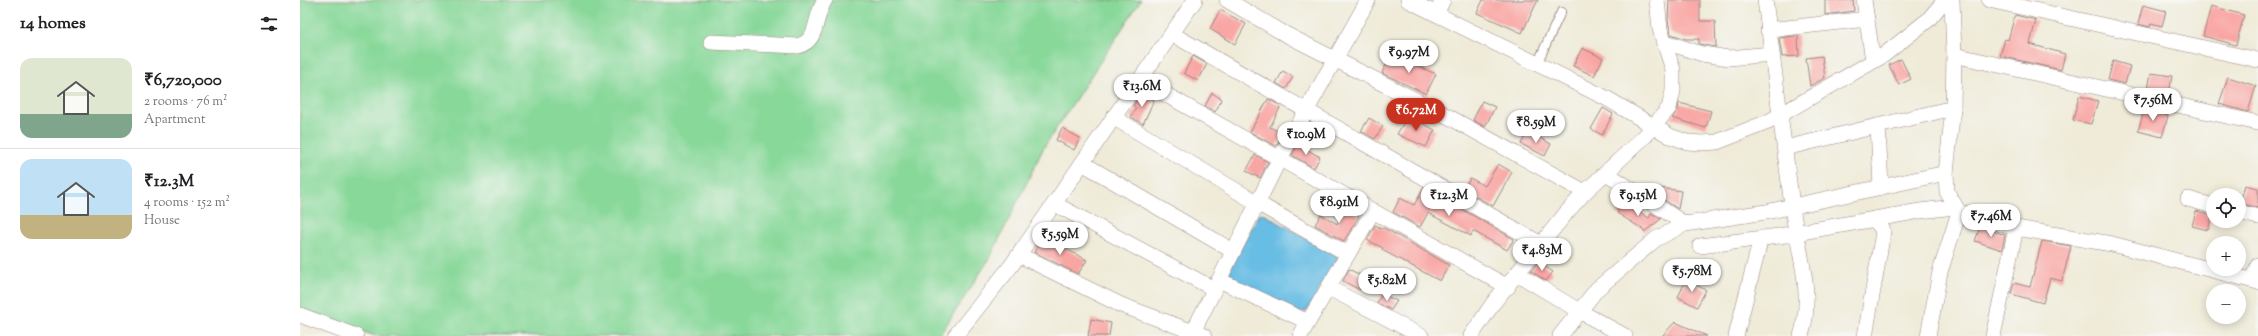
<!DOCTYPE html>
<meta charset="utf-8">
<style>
:root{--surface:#fff;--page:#f2f2f2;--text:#202124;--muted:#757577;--line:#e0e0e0;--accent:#c8321e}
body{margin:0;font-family:"Sorts Mill Goudy",serif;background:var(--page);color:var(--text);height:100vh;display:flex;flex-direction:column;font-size:15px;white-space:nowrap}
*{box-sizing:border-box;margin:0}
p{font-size:13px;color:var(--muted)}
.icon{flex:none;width:22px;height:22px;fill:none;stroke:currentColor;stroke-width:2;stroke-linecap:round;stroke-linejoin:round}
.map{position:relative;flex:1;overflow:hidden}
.drawer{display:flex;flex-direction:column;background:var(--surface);width:300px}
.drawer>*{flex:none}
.tools{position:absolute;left:1906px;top:188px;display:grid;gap:8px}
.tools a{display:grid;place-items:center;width:40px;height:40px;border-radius:50%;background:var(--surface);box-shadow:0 2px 10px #0003;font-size:20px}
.price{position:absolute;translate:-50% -34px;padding:0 9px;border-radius:14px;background:#fff;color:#222;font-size:13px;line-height:26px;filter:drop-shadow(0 1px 2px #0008)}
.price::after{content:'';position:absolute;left:50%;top:24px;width:12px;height:9px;margin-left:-6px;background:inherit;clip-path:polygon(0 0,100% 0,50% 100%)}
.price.selected{background:var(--accent);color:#fff}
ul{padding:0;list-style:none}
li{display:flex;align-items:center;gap:12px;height:100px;padding:0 20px}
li+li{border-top:1px solid var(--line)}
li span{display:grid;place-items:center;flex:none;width:112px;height:80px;border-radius:12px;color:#555}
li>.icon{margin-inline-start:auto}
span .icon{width:48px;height:48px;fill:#fffc;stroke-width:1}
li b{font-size:17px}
h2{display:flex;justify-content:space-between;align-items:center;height:48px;padding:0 20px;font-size:17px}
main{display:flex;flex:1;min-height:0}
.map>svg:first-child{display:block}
</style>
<main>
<section class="drawer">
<h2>14 homes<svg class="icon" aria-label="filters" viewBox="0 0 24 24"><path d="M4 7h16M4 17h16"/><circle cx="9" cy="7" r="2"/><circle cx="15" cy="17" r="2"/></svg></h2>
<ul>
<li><span style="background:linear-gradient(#dfe7d0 70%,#7fa58c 0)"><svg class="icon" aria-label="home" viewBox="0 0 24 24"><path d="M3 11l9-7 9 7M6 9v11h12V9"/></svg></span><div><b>₹6,720,000</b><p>2 rooms · 76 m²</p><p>Apartment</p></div></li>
<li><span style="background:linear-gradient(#bfe0f5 70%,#c2b280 0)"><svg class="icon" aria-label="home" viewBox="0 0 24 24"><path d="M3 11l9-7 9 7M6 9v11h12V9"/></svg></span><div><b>₹12.3M</b><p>4 rooms · 152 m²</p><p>House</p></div></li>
</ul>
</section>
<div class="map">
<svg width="1958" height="336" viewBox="0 0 1958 336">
<rect width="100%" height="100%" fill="#f6f6f2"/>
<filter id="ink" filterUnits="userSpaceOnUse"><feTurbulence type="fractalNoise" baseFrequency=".025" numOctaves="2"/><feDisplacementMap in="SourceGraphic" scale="8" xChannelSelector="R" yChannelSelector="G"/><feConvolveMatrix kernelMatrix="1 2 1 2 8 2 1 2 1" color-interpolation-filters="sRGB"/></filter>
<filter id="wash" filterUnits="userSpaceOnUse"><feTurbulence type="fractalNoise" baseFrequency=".012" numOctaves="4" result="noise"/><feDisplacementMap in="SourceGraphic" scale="16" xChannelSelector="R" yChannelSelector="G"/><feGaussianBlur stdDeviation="0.9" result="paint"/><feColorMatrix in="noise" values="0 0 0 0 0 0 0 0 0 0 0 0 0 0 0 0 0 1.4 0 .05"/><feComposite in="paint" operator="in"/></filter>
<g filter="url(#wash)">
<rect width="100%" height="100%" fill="#efebd8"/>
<polygon fill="#87d899" stroke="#687c62" points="0,0 841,0 744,147 690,258 639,336 75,336 0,308"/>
<polygon fill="#67bde4" stroke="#586e88" points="962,213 1039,257 1006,312 998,312 925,279 959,214"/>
<g id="blocks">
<g fill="#f9a5a3">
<polygon points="1183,0 1238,0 1222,33 1177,13"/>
<polygon points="1369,0 1400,0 1400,21 1415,21 1416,47 1399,44 1399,39 1386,39 1371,34 1368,21"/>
<polygon points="1525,0 1553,0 1554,11 1525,15"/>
<polygon points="1843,5 1866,11 1862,26 1851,23 1850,27 1838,24"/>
<polygon points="1911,6 1944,15 1936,45 1903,36"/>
<polygon points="920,10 946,24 935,44 910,29"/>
<polygon points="1715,15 1736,20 1730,44 1765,54 1761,70 1700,56 1705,39 1708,40"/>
<polygon points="1494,36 1498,36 1499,56 1482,57 1479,38"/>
<polygon points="1282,48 1303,58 1294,76 1273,66"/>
<polygon points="1091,55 1136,74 1126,94 1082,73"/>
<polygon points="893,56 907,64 898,81 884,73"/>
<polygon points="1522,56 1525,78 1510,86 1506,58"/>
<polygon points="1601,59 1611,79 1599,85 1589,65"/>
<polygon points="1813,61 1830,66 1825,84 1808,80"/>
<polygon points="983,71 993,77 986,89 976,83"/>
<polygon points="1851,73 1872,76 1869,94 1848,89"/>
<polygon points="1928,77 1956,86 1948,112 1919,104"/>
<polygon points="842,93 854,100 843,124 831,117 836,108 833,106"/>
<polygon points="912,93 922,99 915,112 905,106"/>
<polygon points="1779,96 1798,101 1791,124 1773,120"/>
<polygon points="968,99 981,106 970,127 983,134 976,146 950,132"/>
<polygon points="1182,101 1195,107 1185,127 1173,120"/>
<polygon points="1379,103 1411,111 1406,128 1372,118 1378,110"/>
<polygon points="1845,107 1866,112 1865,115 1868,116 1862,137 1838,131"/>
<polygon points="1303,108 1313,114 1302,135 1291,129"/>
<polygon points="1108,116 1135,130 1126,147 1097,134"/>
<polygon points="1069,118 1083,126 1075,139 1061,131"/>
<polygon points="762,128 780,138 774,150 756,140"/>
<polygon points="1228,131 1251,144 1245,156 1221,144"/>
<polygon points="998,144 1020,157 1014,168 992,155"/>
<polygon points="955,155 968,162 960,178 946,171"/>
<polygon points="1198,164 1212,172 1193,206 1164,190 1170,178 1185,186"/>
<polygon points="1945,185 1958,188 1958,208 1940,203"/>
<polygon points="1124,188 1214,239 1207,250 1173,231 1171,236 1128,213 1120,227 1093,212 1100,198 1114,205"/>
<polygon points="1360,188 1381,191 1378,209 1357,195"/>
<polygon points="1324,202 1349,218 1351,213 1361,219 1344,232 1344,230 1317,213"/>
<polygon points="1046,207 1059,216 1044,241 1015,225 1021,214 1037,224"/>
<polygon points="1896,211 1912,215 1908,230 1892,226"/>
<polygon points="1075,225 1083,229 1084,228 1149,265 1140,281 1082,250 1083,248 1067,240"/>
<polygon points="1680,227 1705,235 1702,250 1675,241"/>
<polygon points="743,237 787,260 778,274 734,252"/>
<polygon points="1742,241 1771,246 1762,281 1750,278 1743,303 1711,294 1714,283 1730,287"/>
<polygon points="1238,262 1253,272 1246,281 1231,271"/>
<polygon points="1049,269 1067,279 1060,290 1043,281"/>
<polygon points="1386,280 1406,290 1397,307 1378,297"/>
<polygon points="1082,294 1097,301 1091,310 1077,303"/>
<polygon points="791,319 811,323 809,336 788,336"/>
<polygon points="1375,322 1407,336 1362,336"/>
</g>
</g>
</g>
<g filter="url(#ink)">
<use href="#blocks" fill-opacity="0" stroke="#9c8582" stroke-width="1"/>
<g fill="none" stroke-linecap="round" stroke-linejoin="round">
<defs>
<polyline id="lane" points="1237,64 1261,12"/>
<g id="street">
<polyline points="927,0 985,34 1149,117 1285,192"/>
<polyline points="1108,0 1306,98 1370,136 1387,142 1402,143 1417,142 1468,122 1584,55 1628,20 1645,0"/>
<path d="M1465,0L1493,213C1499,254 1514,295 1501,336"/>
<polyline points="1564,0 1573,61"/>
<polyline points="1652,0 1654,55 1653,108 1646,173 1647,192 1659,212 1716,228 1812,244 1958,282"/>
<polyline points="1689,0 1958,60"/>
<polyline points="1136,14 1143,0"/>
<polyline points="1468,30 1567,19"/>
<polyline points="872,34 1241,244"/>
<polyline points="1363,41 1402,54 1429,58 1471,54"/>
<path d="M411,42L498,46C520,40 513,17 525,0"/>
<polyline points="1654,55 1958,123"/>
<polyline points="840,80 1208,287"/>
<polyline points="813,117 957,203 1048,254"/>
<polyline points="1578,126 1581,187"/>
<polyline points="1485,148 1653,108"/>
<polyline points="782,163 933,251"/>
<polyline points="1306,173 1385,224"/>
<polyline points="1888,199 1913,206"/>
<polyline points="755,204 914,289"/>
<polyline points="1939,212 1958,217"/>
<polyline points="1400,246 1479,236 1620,211 1654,207"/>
<polyline points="719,255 821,305 904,336"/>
<polyline points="1218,274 1279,311 1325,336"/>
<polyline points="919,280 1008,322"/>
<polyline points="1952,280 1958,265"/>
<polyline points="1029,288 1121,336"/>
<polyline points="0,315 56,336"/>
<polyline points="893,332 980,158 1068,0"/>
<polyline points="655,336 711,266 895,0"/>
<polyline points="1000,336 1073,211"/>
<polyline points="1171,336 1194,302 1267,212 1285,192 1345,136 1369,108 1373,91 1373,70 1360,29 1357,0"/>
<polyline points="1260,336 1297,289 1356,239 1385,224 1466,212 1646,173"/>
<polyline points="1436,336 1461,238"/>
<polyline points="1565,336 1582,238 1583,230 1574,219"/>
<polyline points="1628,336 1640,272 1659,212"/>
<polyline points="1693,336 1716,228"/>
</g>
</defs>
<use href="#lane" stroke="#9c8582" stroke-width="10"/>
<use href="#street" stroke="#9c8582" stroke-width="16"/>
<use href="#lane" stroke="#fff" stroke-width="8"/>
<use href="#street" stroke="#fff" stroke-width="15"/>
</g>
</g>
</svg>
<div class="tools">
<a><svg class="icon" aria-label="locate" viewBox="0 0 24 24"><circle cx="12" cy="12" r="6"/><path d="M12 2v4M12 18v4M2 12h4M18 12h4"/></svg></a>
<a>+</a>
<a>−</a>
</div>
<b class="price" style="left:1109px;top:74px">₹9.97M</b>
<b class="price" style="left:842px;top:108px">₹13.6M</b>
<b class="price" style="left:1853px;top:122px">₹7.56M</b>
<b class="price selected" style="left:1116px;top:132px">₹6.72M</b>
<b class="price" style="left:1236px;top:144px">₹8.59M</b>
<b class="price" style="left:1006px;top:156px">₹10.9M</b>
<b class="price" style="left:1149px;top:217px">₹12.3M</b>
<b class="price" style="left:1338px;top:217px">₹9.15M</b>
<b class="price" style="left:1039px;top:224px">₹8.91M</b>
<b class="price" style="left:1691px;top:238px">₹7.46M</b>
<b class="price" style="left:760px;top:256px">₹5.59M</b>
<b class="price" style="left:1242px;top:272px">₹4.83M</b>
<b class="price" style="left:1392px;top:293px">₹5.78M</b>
<b class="price" style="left:1087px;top:302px">₹5.82M</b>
</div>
</main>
